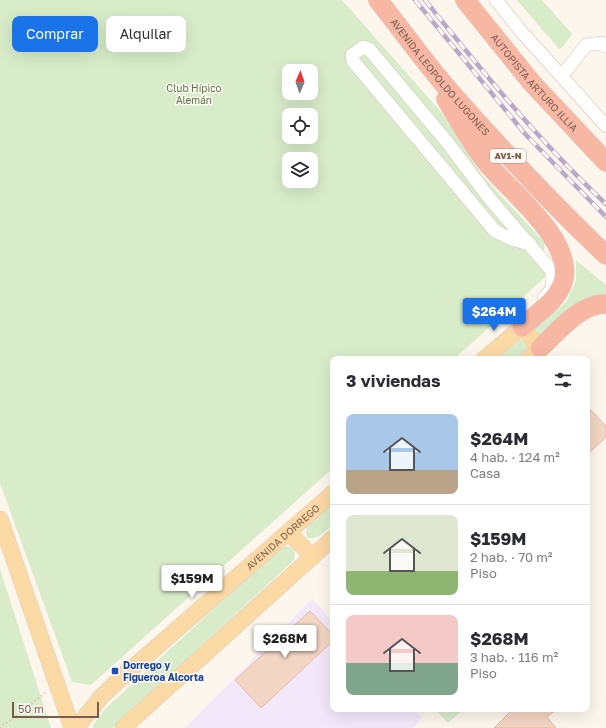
<!DOCTYPE html>
<html lang="es">
<meta charset="utf-8">
<style>
:root{--surface:#fff;--page:#f2f2f3;--text:#2b2b33;--muted:#7c7c81;--line:#e1e1e2;--accent:#1a73e8}
body{margin:0;font-family:"Golos Text",sans-serif;background:var(--page);color:var(--text);height:100vh;display:flex;flex-direction:column;font-size:15px;white-space:nowrap}
*{box-sizing:border-box;margin:0}
p{font-size:13px;color:var(--muted)}
.icon{flex:none;width:22px;height:22px;fill:none;stroke:currentColor;stroke-width:2;stroke-linecap:round;stroke-linejoin:round}
.map{position:relative;flex:1;overflow:hidden}
.side{position:absolute;left:330px;top:356px;width:260px;height:356px;display:flex;flex-direction:column;background:var(--surface);border-radius:8px;box-shadow:0 4px 16px #0002}
.side>*{flex:none}
.hud{position:absolute;left:12px;top:16px;width:258px;height:36px;display:flex;gap:8px}
.needle{width:26px;rotate:2deg}
.fabs{position:absolute;left:282px;top:64px;display:grid;gap:8px}
.fabs a{display:grid;place-items:center;width:36px;height:36px;border-radius:8px;background:var(--surface);box-shadow:0 4px 16px #0002;font-size:20px}
.scale{position:absolute;left:12px;bottom:10px;width:87px;box-sizing:border-box;padding-left:4px;border:2px solid #7a5c4d;border-top:0;font-size:11px;line-height:14px;white-space:nowrap;color:#7a5c4d;-webkit-text-stroke:3px #fffaf3;paint-order:stroke}
.price{position:absolute;translate:-50% -34px;padding:0 9px;border-radius:4px;background:#fff;color:#222;font-size:13px;line-height:26px;filter:drop-shadow(0 1px 2px #0008)}
.price::after{content:'';position:absolute;left:50%;top:24px;width:12px;height:9px;margin-left:-6px;background:inherit;clip-path:polygon(0 0,100% 0,50% 100%)}
.price.current{background:var(--accent);color:#fff}
ul{padding:0;list-style:none}
li{display:flex;align-items:center;gap:12px;height:100px;padding:0 16px}
li+li{border-top:1px solid var(--line)}
li span{display:grid;place-items:center;flex:none;width:112px;height:80px;border-radius:8px;color:#555}
li>.icon{margin-inline-start:auto}
span .icon{width:48px;height:48px;fill:#fffc;stroke-width:1}
li b{font-size:17px}
h2{display:flex;justify-content:space-between;align-items:center;height:48px;padding:0 16px;font-size:17px}
.tag{padding:0 14px;border-radius:8px;background:var(--surface);box-shadow:0 4px 16px #0002;font-size:14px;line-height:36px}
.tag.current{background:var(--accent);color:#fff}
.map>svg:first-child{display:block}
</style>
<div class="map">
<svg width="606" height="728" viewBox="0 0 606 728">
<rect width="100%" height="100%" fill="#fdf6ec"/>
<polygon fill="#f3e8fa" points="312,599 333,622 333,709 414,709 422,718 413,728 185,728"/>
<g fill="#d8ecc9" fill-rule="evenodd">
<path d="M0,0H342L441,112L482,175L545,243L544,251L537,259L552,271L454,359H333V468L91,685L72,682L0,483ZM289,71H311V93H289ZM289,115H311V137H289ZM289,159H311V181H289Z"/>
<polygon points="517,0 542,0 572,34 563,47 559,49"/>
<polygon points="576,260 606,285 606,297 565,318 518,359 497,359 566,302 576,280"/>
<path d="M333,499V524C325,532 318,540 307,538C302,520 321,510 333,499Z"/>
<polygon points="287,546 293,549 295,554 294,560 113,728 93,728 93,725 105,709 280,548"/>
<polygon points="0,569 51,728 0,728"/>
<polygon points="435,709 464,709 448,723"/>
</g>
<g fill="#f3d5c3" stroke="#e6bba3">
<polygon points="587,406 606,426 606,437 587,455"/>
<polygon points="310,611 333,635 333,641 261,708 235,680"/>
<polygon points="513,709 557,709 547,717 556,728 494,728"/>
</g>
<g fill="none" stroke-linecap="round" stroke-linejoin="round">
<defs>
<g id="minor">
<polyline points="496,0 519,29 606,126"/>
<polyline points="562,76 586,45 602,43 606,46"/>
<polyline points="530,244 511,239 495,231 353,61 352,55 363,47 369,49 447,142 490,199 552,271 552,289 544,298"/>
</g>
<g id="major">
<polyline points="484,359 522,327 540,348 528,359"/>
<polyline points="0,519 72,728"/>
<polyline points="289,533 313,557"/>
<path id="s1" d="M76,728L101,697L121,678L333,493"/>
<polyline points="123,728 333,538"/>
</g>
<g id="highway">
<path id="s2" d="M378,0C401,29 423,60 447,88C498,146 550,202 606,255"/>
<path id="s3" d="M465,0L532,83L606,162"/>
<path d="M446,99C459,121 471,143 487,163C510,192 575,240 563,282C557,301 536,314 522,327"/>
<path d="M540,348C558,332 580,303 606,304"/>
</g>
</defs>
<use href="#minor" stroke="#d1beb0" stroke-width="14"/>
<use href="#major" stroke="#dad1cd" stroke-width="17"/>
<use href="#highway" stroke="#dad1cd" stroke-width="20"/>
<polyline stroke="#d9b8a5" stroke-width="2" stroke-dasharray="1 3" stroke-linecap="butt" points="0,728 45,693"/>
<use href="#minor" stroke="#fff" stroke-width="13"/>
<use href="#major" stroke="#fbd9a5" stroke-width="16"/>
<use href="#highway" stroke="#f7b7a3" stroke-width="19"/>
<defs>
<g id="rail">
<polyline points="415,0 526,135 606,217"/>
<path d="M425,0C482,71 539,141 606,204"/>
</g>
</defs>
<use href="#rail" stroke="#b9a8c9" stroke-width="4.5"/>
<use href="#rail" stroke="#fffaf3" stroke-width="3" stroke-dasharray="9" stroke-linecap="butt"/>
</g>
<rect fill="#1a4fb4" stroke="#fffaf3" stroke-width="1.5" x="111" y="667" width="8" height="8" rx="2"/>
<g text-anchor="middle" stroke-width="3" stroke-linejoin="round" paint-order="stroke">
<rect fill="#fffaf3" stroke="#a28b7f" stroke-width="1" x="490" y="149" width="36" height="14" rx="3"/>
<g font-size="9" font-weight="bold" fill="#7a5c4d">
<text x="508" y="159">AV1-N</text>
</g>
<g font-size="10" fill="#7a5c4d" stroke="#fffaf3">
<text dy="4" stroke="none"><textPath href="#s2" startOffset="99">AVENIDA LEOPOLDO LUGONES</textPath></text>
<text dy="4" stroke="none"><textPath href="#s3" startOffset="108">AUTOPISTA ARTURO ILLIA</textPath></text>
<text dy="4" stroke="none"><textPath href="#s1" startOffset="282">AVENIDA DORREGO</textPath></text>
</g>
<g font-size="10" fill="#537a41" stroke="#fffaf3">
<text x="194" y="92">Club Hípico<tspan x="194" dy="12">Alemán</tspan></text>
</g>
<g font-size="10" font-weight="bold" fill="#164399" stroke="#fffaf3" text-anchor="start">
<text x="123" y="669">Dorrego y<tspan x="123" dy="12">Figueroa Alcorta</tspan></text>
</g>
</g>
</svg>
<div class="fabs">
<a><svg class="needle" viewBox="-14 -14 28 28"><path d="M0-13l5 13h-10z" fill="#e53935"/><path d="M0 13l5-13h-10z" fill="#7c7c81"/></svg></a>
<a><svg class="icon" aria-label="locate" viewBox="0 0 24 24"><circle cx="12" cy="12" r="6"/><path d="M12 2v4M12 18v4M2 12h4M18 12h4"/></svg></a>
<a><svg class="icon" aria-label="layers" viewBox="0 0 24 24"><path d="M12 4l9 5-9 5-9-5zM3 14l9 5 9-5"/></svg></a>
</div>
<div class="scale">50 m</div>
<b class="price current" style="left:494px;top:332px">$264M</b>
<b class="price" style="left:192px;top:599px">$159M</b>
<b class="price" style="left:285px;top:659px">$268M</b>
<div class="hud">
<a class="tag current">Comprar</a>
<a class="tag">Alquilar</a>
</div>
<section class="side">
<h2>3 viviendas<svg class="icon" aria-label="filters" viewBox="0 0 24 24"><path d="M4 7h16M4 17h16"/><circle cx="9" cy="7" r="2"/><circle cx="15" cy="17" r="2"/></svg></h2>
<ul>
<li><span style="background:linear-gradient(#a9c7e8 70%,#b9a48a 0)"><svg class="icon" aria-label="home" viewBox="0 0 24 24"><path d="M3 11l9-7 9 7M6 9v11h12V9"/></svg></span><div><b>$264M</b><p>4 hab. · 124 m²</p><p>Casa</p></div></li>
<li><span style="background:linear-gradient(#dfe7d0 70%,#8fb573 0)"><svg class="icon" aria-label="home" viewBox="0 0 24 24"><path d="M3 11l9-7 9 7M6 9v11h12V9"/></svg></span><div><b>$159M</b><p>2 hab. · 70 m²</p><p>Piso</p></div></li>
<li><span style="background:linear-gradient(#f6c9c9 60%,#7fa58c 0)"><svg class="icon" aria-label="home" viewBox="0 0 24 24"><path d="M3 11l9-7 9 7M6 9v11h12V9"/></svg></span><div><b>$268M</b><p>3 hab. · 116 m²</p><p>Piso</p></div></li>
</ul>
</section>
</div>
